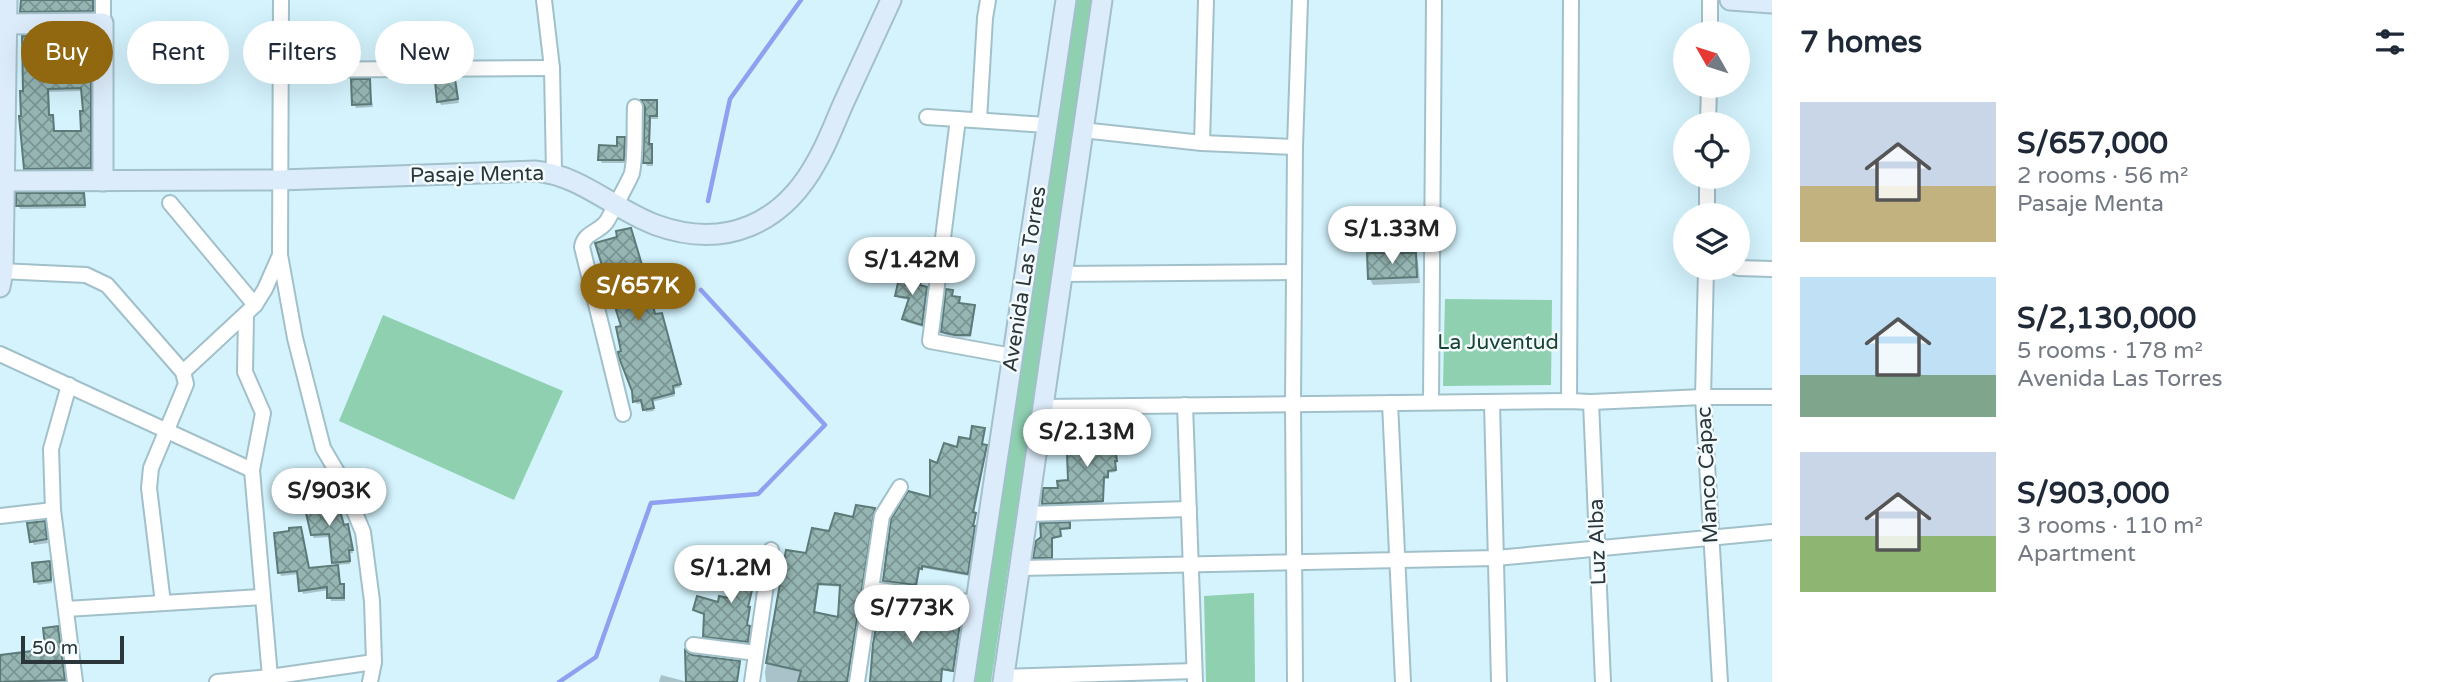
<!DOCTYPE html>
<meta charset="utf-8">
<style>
:root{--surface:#fff;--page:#f2f2f3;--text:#1f2937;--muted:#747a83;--accent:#916710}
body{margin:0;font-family:"Varela Round",sans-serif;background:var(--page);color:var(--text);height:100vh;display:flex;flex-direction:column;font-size:26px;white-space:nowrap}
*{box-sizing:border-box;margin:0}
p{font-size:23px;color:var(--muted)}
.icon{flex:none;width:38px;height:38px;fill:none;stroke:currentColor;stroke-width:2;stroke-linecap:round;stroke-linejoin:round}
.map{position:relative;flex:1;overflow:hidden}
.sheet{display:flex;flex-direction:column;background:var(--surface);width:665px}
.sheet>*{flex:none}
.banner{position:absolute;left:21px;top:21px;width:665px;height:63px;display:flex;gap:14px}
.needle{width:46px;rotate:309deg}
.controls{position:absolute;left:1673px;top:21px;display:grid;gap:14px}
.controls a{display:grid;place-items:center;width:77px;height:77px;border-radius:50%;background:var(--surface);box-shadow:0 7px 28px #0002;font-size:35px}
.scale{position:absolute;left:21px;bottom:18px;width:103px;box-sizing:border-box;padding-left:7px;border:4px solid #2a363a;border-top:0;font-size:19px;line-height:24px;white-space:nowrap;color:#2a363a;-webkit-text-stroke:5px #f5fcfe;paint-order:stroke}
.price{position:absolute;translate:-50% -60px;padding:0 16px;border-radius:24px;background:#fff;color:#222;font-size:23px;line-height:46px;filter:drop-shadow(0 2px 4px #0008)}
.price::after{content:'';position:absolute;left:50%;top:42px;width:21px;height:16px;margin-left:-10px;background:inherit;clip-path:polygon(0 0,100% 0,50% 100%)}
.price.on{background:var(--accent);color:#fff}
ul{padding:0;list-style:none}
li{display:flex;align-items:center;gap:21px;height:175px;padding:0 28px}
li span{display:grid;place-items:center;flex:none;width:196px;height:140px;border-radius:0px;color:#555}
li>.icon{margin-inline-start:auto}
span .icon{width:84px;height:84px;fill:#fffc;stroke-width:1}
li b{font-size:30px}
h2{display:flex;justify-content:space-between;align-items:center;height:84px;padding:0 28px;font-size:30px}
.tag{padding:0 24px;border-radius:32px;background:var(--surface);box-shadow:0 7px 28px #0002;font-size:24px;line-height:63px}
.tag.on{background:var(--accent);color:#fff}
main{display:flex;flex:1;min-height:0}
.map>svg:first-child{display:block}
</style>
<main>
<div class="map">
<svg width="1772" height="682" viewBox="0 0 1772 682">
<defs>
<pattern id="building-cross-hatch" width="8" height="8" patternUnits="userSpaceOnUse" patternTransform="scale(1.75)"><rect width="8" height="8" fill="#95b6b3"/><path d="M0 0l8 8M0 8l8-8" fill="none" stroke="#7a9593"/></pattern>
</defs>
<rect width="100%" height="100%" fill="#d4f3fd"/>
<g fill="#8ed0b0">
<polygon points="1077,0 1093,0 991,682 972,682"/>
<polygon points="1445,299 1552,300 1551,385 1443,386"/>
<polygon points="383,315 563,391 514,500 339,421"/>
<polygon points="1254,593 1255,682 1206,682 1204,596"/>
</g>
<g fill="#0003" fill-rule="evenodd">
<polygon points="22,0 95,0 95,16 25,16 22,11"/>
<path d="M45,38L47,46H55L58,50V68L60,71L90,70L92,73V172H28L26,168L24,93ZM83,91L85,113L83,133H55L54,120L50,117L49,92Z"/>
<polygon points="369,81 373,107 356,108 354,104"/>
<polygon points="454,81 459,103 441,105 439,101"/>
<polygon points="656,101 658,119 651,119 650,146 653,149 653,166 647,166 645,162 646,107"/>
<polygon points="624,139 626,143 625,163 602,163 600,160 619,148"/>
<polygon points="83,195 86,208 20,209 18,205"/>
<polygon points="632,233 642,268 639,269 644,291 655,316 663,318 681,387 673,389 675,396 652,402 654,411 646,412 643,403 637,404 635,401 623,352"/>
<polygon points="1414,255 1418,261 1420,283 1373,285 1370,279"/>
<polygon points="926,288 928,291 923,327 906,322 904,319 910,300 898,298 897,295"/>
<polygon points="952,292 953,298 959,299 960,305 973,307 975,310 971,337 957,338 944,334 943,332"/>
<polygon points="1080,418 1082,434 1066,434 1067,441 1058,441 1054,431"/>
<polygon points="1099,423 1100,429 1112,427 1113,429 1117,463 1115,463 1116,472 1108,473 1109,479 1105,479 1103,503 1045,506 1044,504 1070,482 1089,454"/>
<polygon points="983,430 983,446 987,449 974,514 975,530 969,576 923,568 923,570 920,570 917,587 886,582 885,580 932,500 938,466"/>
<path d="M873,510L847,682H766L765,672L787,552L808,555L830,533ZM819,585L842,587L839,620L815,614Z"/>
<polygon points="331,515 349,529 353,553 349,553 350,564 336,565 339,570 341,586 345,589 345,601 331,601 329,590 303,594 299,574 281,576 280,573 276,534 300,529 309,570 336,567 334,562 331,537 314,538 312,535"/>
<polygon points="44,522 48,543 34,545 32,541"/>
<polygon points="1069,524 1070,529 1060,530 1061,537 1052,539 1052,559 1036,559 1043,538"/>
<polygon points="760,553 743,633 749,627 748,643 705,637 706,615 695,610 731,600"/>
<polygon points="49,563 52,583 38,585 36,581"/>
<polygon points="920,607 919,618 960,628 954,672 942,670 941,682 872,682"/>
<polygon points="57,628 60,633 66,682 0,682 0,657 34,652 47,647"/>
<polygon points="691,656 739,662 737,682 659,682 661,675 688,682"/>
</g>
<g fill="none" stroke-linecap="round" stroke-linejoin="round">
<g stroke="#90a0f0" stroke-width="4.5">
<polyline points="708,201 730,99 801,0"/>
<polyline points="559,682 596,657 651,503 758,494 825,425 701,290"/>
</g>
</g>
<g fill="url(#building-cross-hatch)" stroke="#5c7a78" stroke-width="2" fill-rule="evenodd">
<polygon points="21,0 93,0 93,11 20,12"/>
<path d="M22,36H46V45H56L57,66H59V70L91,68V168L24,169L19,116H21L20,91H23ZM81,88L83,111H80L81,131H54L53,115H49L48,89Z"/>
<polygon points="351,79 370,79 371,104 352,105"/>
<polygon points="455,79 458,99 437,102 435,81"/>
<polygon points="641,100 657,100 657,116 650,116 649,144 652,144 652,163 643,163 645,107"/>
<polygon points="617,137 625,137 624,160 598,160 599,145 617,146"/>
<polygon points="16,193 84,193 85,205 16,206"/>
<polygon points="631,228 642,265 638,266 644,289 649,288 655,314 662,313 681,384 673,386 674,393 652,399 654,408 643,410 641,400 633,402 632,391 618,355 618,352 621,351 616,327 621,326 595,243 617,237 616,231"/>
<polygon points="1367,253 1416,253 1417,277 1368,279"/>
<polygon points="908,273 922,276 920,285 927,287 922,325 902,319 909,298 895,296 900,274"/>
<polygon points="946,289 953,290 952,296 960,297 959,303 975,305 970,335 955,335 941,332"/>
<polygon points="1054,416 1081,416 1081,431 1065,431 1065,438 1054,438 1054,432 1052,432"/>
<polygon points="1099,421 1100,427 1112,425 1117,461 1115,461 1116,470 1108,471 1108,477 1104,477 1103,501 1042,504 1043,488 1058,488 1057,481 1068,480 1067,454 1087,453 1086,422"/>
<polygon points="972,426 985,428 982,444 987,445 973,512 976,513 973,526 975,526 968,574 922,566 922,569 919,568 916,585 883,581 891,519 908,491 930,497 930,460 937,463 944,443 957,447 959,437 970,439"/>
<polygon points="325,495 331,513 340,511 344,525 348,524 353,550 349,550 350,561 332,563 329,534 311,535 303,500"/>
<path d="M856,505L875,508L847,682H798L801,671L766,663L786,550L806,553L812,528L829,531L835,513L853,517ZM818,584L840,585L838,617L814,612Z"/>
<polygon points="45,521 47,539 30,542 27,523"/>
<polygon points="1070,522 1070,528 1060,529 1061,536 1052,538 1052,558 1033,558 1036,541 1041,537 1040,523"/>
<polygon points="301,527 309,568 338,565 340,584 344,584 344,598 327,598 327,587 299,591 297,571 278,573 274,533 289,531 289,528"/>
<polygon points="743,550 761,552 748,607 750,607 747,625 750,626 748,642 703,637 704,614 693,610 697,596 718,602 719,596 729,598 730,592 734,592"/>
<polygon points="50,561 51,580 34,582 32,563"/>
<polygon points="881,600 921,605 918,616 960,624 953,671 942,669 941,682 870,682 873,644"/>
<polygon points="58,626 65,680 0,682 0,655 32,651 32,648 45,646 43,628"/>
<polygon points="685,650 692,655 740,661 737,682 686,682"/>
</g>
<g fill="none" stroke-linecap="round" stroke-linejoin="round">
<defs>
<g id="street">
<polyline points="103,0 103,23"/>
<polyline points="544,0 552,68 554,172"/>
<polyline points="1710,33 1710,0"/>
<polyline points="280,70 552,68"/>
<polyline points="927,117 1047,125"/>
<polyline points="958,119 930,341 1012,356"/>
<polyline points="979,120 985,18 988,0"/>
<polyline points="1708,124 1709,86"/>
<polyline points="1082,130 1202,143 1295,147"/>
<polyline points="1202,143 1206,0"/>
<polyline points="170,203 255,305"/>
<polyline points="1707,215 1707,177"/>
<polyline points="280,255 295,338 323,448 340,477 363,532 372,601 374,662 370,682"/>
<polyline points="1706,268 1703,397 1720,682"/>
<polyline points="1738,268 1772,269"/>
<polyline points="0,271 86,275 107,285 183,372 186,384 151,468 149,488 163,603"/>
<polyline points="1060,274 1294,272"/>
<polyline points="246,315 245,372 263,413 252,470 270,677"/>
<polyline points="0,354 252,470"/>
<polyline points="183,372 255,305 265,289 280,255 281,0"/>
<polyline points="69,385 51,449 53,510 75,682"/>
<polyline points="1569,401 1571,0"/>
<polyline points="1431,402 1434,0"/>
<polyline points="1591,402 1603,682"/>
<polyline points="1390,403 1403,682"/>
<polyline points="1492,403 1499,682"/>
<polyline points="1185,405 1195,682"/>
<polyline points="1042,407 1569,401 1591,402 1703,397 1772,397"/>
<path d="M623,414L582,247C584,232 599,233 607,221C610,216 631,177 632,173C636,153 634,128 635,107"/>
<polyline points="1027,514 1189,509"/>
<polyline points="0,516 53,510"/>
<polyline points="1020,568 1496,558 1772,532"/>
<polyline points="871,589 975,603"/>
<polyline points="66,609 262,597"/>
<polyline points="693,645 756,653"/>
<polyline points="1003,677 1194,671"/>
<polyline points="217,682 270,677 374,662"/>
<polyline points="752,682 771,550"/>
<polyline points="857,682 882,516 900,487"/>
<polyline points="1295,682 1293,404 1295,147 1300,0"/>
</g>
<g id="secondary">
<polyline points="1730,0 1772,3"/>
<polyline points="7,24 103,23 103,181"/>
<path d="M0,181L280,180L535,171C581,175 613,209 656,225C725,250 783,224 817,161C828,142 835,122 844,102C860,68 875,34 891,0"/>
<polyline points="0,287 3,271 7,0"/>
<polyline points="964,682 1066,0"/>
<polyline points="1003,682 1102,0"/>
</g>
</defs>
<use href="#street" stroke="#a2c0ca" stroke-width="18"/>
<use href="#secondary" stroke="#a2c0ca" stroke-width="23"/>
<use href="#street" stroke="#fff" stroke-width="14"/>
<use href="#secondary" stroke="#ddecfa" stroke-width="19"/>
</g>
<g text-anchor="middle" stroke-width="5" stroke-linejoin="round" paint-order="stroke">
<g font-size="21" fill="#2a363a" stroke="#f5fcfe">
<text transform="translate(477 174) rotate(-1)" y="7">Pasaje Menta</text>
<text transform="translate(1024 279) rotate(-81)" y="7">Avenida Las Torres</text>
<text transform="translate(1707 475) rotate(-93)" y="7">Manco Cápac</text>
<text transform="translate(1597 542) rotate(-92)" y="7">Luz Alba</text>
</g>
<g font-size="21" fill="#184431" stroke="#f5fcfe">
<text x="1498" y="349">La Juventud</text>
</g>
</g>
</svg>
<div class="controls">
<a><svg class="needle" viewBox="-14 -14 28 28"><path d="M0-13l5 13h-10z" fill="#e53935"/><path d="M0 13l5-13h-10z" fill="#747a83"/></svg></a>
<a><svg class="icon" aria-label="locate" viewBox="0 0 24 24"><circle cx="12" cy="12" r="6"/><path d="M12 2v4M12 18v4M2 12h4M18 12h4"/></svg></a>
<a><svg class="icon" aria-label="layers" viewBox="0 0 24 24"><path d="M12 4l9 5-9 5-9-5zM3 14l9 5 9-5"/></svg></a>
</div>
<div class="scale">50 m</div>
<b class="price" style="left:1392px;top:266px">S/1.33M</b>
<b class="price" style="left:912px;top:297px">S/1.42M</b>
<b class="price on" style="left:638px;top:323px">S/657K</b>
<b class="price" style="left:1087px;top:469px">S/2.13M</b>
<b class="price" style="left:329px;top:528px">S/903K</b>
<b class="price" style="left:731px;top:605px">S/1.2M</b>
<b class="price" style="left:912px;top:645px">S/773K</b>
<div class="banner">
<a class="tag on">Buy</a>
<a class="tag">Rent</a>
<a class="tag">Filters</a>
<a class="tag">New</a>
</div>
</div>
<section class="sheet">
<h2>7 homes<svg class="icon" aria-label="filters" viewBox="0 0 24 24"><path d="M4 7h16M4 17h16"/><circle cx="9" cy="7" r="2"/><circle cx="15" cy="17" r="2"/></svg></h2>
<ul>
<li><span style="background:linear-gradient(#c9d6e8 60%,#c2b280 0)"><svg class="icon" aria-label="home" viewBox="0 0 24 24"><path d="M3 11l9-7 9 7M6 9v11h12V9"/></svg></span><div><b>S/657,000</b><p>2 rooms · 56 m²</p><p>Pasaje Menta</p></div></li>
<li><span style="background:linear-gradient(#bfe0f5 70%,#7fa58c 0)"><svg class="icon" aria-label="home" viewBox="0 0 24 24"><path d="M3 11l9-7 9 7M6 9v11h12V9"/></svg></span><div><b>S/2,130,000</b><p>5 rooms · 178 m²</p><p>Avenida Las Torres</p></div></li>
<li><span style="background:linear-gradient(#c9d6e8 60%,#8fb573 0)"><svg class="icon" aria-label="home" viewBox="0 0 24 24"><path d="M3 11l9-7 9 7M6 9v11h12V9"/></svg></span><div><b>S/903,000</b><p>3 rooms · 110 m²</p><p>Apartment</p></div></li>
</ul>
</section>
</main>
